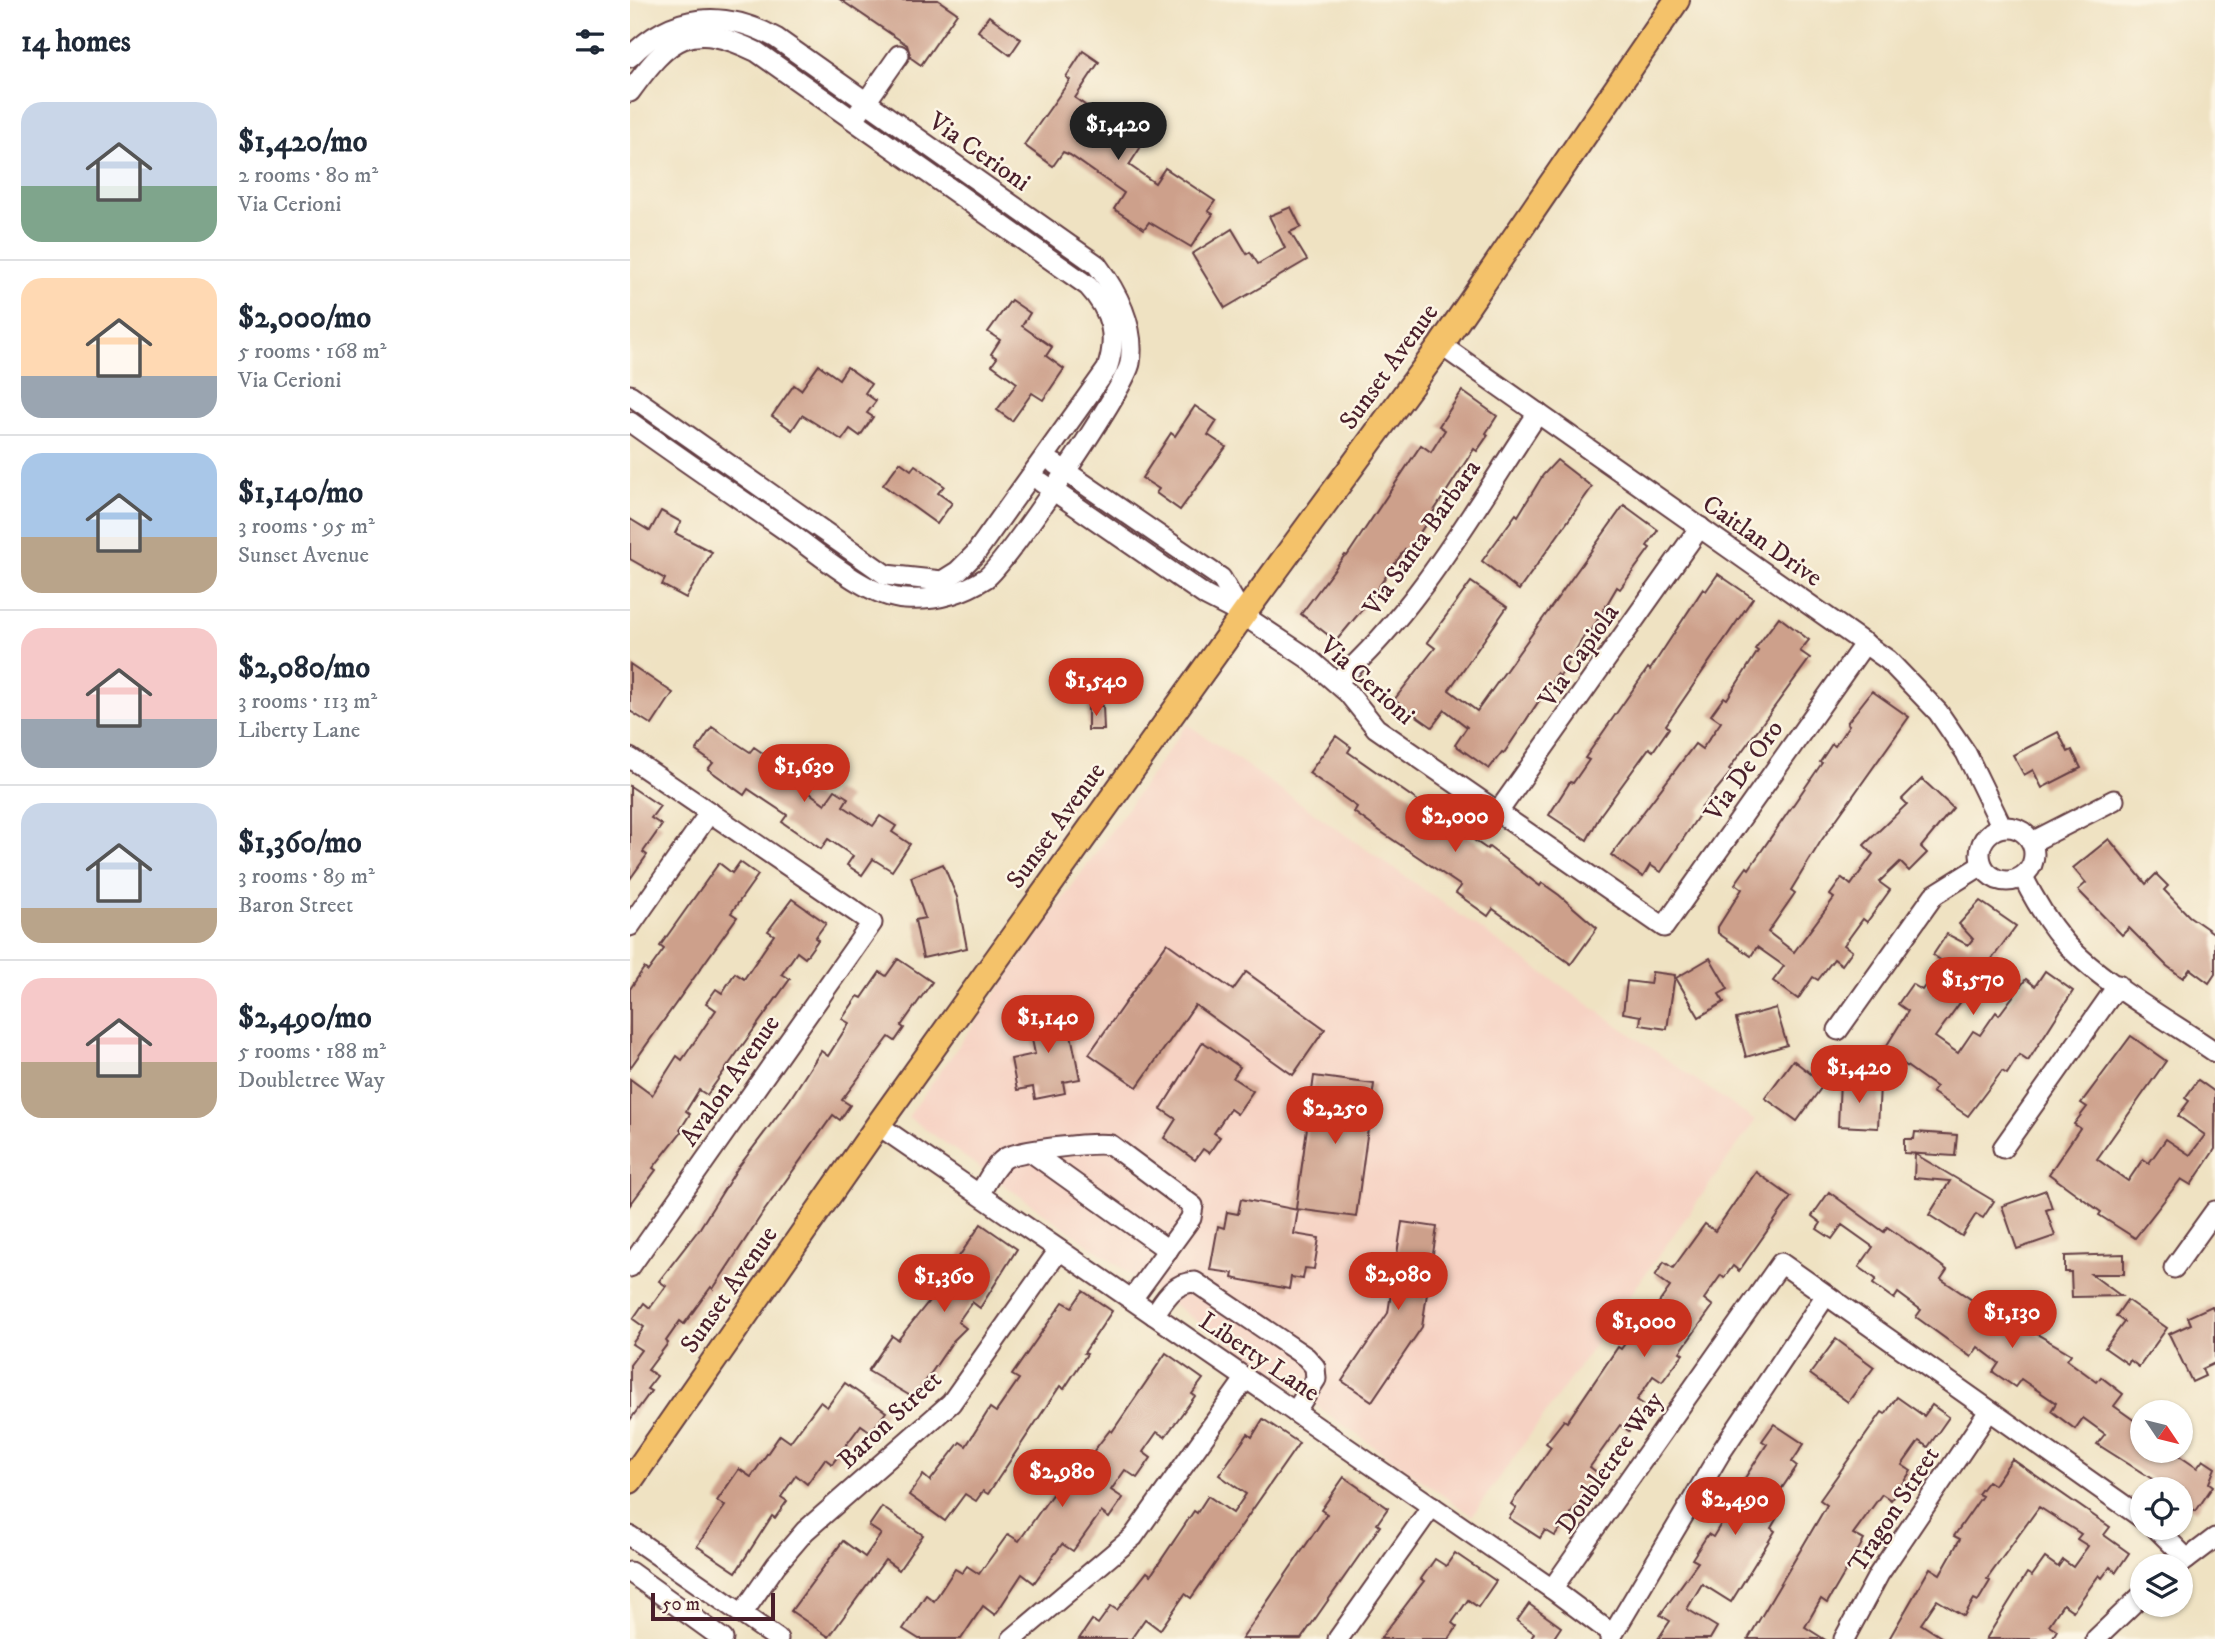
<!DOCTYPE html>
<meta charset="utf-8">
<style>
:root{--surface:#fff;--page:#f6f6f7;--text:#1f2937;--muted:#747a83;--line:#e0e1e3;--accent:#c8321e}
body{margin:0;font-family:"IM FELL DW Pica",serif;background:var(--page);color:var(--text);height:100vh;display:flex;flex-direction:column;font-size:26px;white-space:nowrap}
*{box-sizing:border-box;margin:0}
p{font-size:23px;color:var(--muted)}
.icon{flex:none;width:38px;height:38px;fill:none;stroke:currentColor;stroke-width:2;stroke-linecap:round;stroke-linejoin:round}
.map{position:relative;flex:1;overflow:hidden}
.side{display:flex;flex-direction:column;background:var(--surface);width:630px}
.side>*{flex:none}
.needle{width:46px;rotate:125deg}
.fabs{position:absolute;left:1500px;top:1400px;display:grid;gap:14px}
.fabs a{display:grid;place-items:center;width:63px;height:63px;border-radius:50%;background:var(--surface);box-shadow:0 2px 5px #0004;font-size:35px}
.scale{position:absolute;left:21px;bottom:18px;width:124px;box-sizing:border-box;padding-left:7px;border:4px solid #4a1f2b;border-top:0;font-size:19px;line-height:24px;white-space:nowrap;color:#4a1f2b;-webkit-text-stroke:5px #fcf5e5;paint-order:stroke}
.price{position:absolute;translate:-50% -60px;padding:0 16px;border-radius:24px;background:var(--accent);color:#fff;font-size:23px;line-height:46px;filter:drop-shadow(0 2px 4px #0008)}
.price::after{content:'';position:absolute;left:50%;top:42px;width:21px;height:16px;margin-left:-10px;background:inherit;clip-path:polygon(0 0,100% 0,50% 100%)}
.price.selected{background:#222;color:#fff}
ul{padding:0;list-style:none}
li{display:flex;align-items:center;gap:21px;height:175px;padding:0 21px}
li+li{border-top:2px solid var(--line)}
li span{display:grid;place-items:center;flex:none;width:196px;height:140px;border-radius:21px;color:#555}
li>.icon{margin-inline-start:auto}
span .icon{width:84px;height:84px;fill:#fffc;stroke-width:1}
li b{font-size:30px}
h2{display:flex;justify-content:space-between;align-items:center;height:84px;padding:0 21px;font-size:30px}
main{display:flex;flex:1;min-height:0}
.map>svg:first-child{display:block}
</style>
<main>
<section class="side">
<h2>14 homes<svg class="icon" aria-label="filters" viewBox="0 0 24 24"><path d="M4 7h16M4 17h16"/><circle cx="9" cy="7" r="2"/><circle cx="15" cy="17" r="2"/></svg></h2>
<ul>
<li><span style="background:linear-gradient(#c9d6e8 60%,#7fa58c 0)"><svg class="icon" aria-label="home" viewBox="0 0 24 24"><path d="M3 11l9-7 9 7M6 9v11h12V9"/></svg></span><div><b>$1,420/mo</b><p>2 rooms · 80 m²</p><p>Via Cerioni</p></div></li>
<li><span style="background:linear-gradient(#ffd9b3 70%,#9aa5b1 0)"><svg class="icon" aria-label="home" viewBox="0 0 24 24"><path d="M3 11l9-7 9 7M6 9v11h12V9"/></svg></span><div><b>$2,000/mo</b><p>5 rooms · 168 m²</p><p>Via Cerioni</p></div></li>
<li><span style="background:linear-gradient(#a9c7e8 60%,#b9a48a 0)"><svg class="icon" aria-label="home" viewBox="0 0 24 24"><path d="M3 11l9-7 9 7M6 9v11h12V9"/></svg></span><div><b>$1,140/mo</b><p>3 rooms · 95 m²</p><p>Sunset Avenue</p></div></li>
<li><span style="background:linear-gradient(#f6c9c9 65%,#9aa5b1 0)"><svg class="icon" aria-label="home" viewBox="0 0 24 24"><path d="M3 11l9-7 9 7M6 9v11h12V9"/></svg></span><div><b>$2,080/mo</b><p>3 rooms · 113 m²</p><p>Liberty Lane</p></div></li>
<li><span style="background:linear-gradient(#c9d6e8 75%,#b9a48a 0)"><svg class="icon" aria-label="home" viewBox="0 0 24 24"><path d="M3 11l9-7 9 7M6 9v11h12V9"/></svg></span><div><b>$1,360/mo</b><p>3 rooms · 89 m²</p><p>Baron Street</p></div></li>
<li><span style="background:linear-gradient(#f6c9c9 60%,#b9a48a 0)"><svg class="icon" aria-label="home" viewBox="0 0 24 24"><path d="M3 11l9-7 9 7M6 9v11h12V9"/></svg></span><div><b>$2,490/mo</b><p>5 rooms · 188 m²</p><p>Doubletree Way</p></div></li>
</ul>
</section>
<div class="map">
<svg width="1585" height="1639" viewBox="0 0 1585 1639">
<rect width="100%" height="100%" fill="#fcf5e5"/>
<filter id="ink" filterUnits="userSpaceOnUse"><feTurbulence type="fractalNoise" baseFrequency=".0143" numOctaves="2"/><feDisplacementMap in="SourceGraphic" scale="14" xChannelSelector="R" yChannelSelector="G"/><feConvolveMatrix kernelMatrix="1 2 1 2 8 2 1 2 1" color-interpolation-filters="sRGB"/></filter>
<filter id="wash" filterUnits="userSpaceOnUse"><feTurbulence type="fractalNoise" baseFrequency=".00686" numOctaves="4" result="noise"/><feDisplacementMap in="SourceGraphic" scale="28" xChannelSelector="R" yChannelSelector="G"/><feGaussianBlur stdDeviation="1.57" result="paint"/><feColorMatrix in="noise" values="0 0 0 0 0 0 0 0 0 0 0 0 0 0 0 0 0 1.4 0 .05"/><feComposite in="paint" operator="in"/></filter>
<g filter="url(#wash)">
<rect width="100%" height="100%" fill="#efe2c2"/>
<polygon fill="#f6d2c3" points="557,724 1125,1121 842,1516 278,1117"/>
<g id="blocks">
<g fill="#cda08b">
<polygon points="211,0 308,0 327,13 291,65 281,58 277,45"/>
<polygon points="359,16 391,39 380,55 348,31"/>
<polygon points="453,51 469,62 445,98 499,136 503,130 516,139 499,165 525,183 535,168 585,201 578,211 583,214 561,247 519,222 514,229 484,209 494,193 440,155 433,152 423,166 394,145 440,80 436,77"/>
<polygon points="661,207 671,227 660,232 677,260 595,308 562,254 602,229 617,254 620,252 628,264 655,248 639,216"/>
<polygon points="381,300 400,313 392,326 422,347 416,356 434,369 413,400 402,393 382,421 367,410 387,383 362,365 367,358 361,354 370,340 358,332"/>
<polygon points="189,365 209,379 217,367 241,384 235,393 246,401 237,413 243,417 230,436 220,429 212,440 172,415 162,430 142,416 164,385 171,390"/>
<polygon points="832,391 867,416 856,433 858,435 847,451 844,449 778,551 775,549 736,605 706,641 671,614 715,555 717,556 791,445 801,452 815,430 809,426"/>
<polygon points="565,406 587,421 578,435 596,447 550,510 526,493 529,489 512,478 541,433 545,436"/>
<polygon points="927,460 962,487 889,590 852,561 886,514 888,516 913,475"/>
<polygon points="270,462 281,470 285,465 314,486 308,493 322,503 307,524 253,485"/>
<polygon points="994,505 1028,530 1017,546 1020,548 990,589 987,587 959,635 956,633 930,676 927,674 874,753 872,752 859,769 825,745 837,727 815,710 802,727 764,700 805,648 797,642 841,582 877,607 819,690 847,711"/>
<polygon points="31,511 51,522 45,533 82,552 56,598 32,585 35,579 0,559 0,519 20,531"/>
<polygon points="1088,574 1123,598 1036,725 1039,728 1023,751 1019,748 971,814 957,840 919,815 940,782 943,783 959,760 955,758 1018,668 1020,670 1073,589 1076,591"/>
<polygon points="1149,617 1179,640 1170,651 1180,658 1099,769 1102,771 1069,811 1071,812 1031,872 1020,865 1013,877 981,855 1065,744 1072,749 1091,722 1081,715 1094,697 1097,699 1128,651 1125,649"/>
<polygon points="0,664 43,693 22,725 0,711"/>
<polygon points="1242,691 1279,717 1191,841 1161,890 1165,893 1138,932 1164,952 1204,898 1200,895 1212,878 1221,885 1243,854 1234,845 1277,804 1272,799 1292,779 1323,808 1291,847 1297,853 1279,871 1270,862 1249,882 1260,890 1237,922 1233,919 1214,945 1222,951 1212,965 1204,959 1188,980 1183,977 1168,999 1143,981 1154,966 1127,947 1121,956 1088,933 1088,927 1112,889 1105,884 1117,867 1119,869 1192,763 1190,762 1202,744 1205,746 1219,725 1217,723"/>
<polygon points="458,706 473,706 474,730 458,730"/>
<polygon points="82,727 120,752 124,747 173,781 170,786 195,804 205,790 218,798 213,806 243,826 250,816 266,826 262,832 280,844 262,871 243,859 232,875 217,865 223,856 198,839 191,849 152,822 157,815 118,789 114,795 78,769 83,763 66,751"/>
<polygon points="1428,732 1438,752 1442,750 1451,768 1412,788 1403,770 1394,775 1383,755"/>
<polygon points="706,736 721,747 718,752 818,822 820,819 837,831 835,834 857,849 859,847 910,886 912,883 929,895 967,928 941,964 863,909 858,916 826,893 831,886 747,829 724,812 727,807 679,773"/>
<polygon points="0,786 30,806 21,818 32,825 13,852 17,855 0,879"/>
<polygon points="1479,839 1516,884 1526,874 1538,886 1534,890 1559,916 1585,934 1585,974 1579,983 1560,969 1553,978 1537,966 1499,928 1492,935 1448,890 1456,883 1443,868"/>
<polygon points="110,862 128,875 101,913 107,917 0,1068 0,989 14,968 18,971 34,949 30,946 89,863 102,873"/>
<polygon points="313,864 327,897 337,948 293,958 285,920 295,918 281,877"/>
<polygon points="162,899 196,923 185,938 188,940 175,958 167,952 152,974 160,979 77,1095 69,1090 56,1111 60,1114 50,1130 52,1131 23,1168 26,1170 0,1205 0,1079 22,1095 47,1056 52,1060 86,1010 76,1003 86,989 92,993 105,973 114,979 144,935 138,931"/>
<polygon points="1350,901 1386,926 1305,1037 1328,1053 1343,1031 1350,1035 1366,1012 1369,1015 1396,979 1405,986 1415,971 1443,991 1398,1061 1389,1055 1377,1074 1372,1071 1338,1116 1302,1092 1306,1087 1254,1050 1278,1011 1268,1004 1282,984 1292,990 1312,961 1303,955 1317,934 1338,945 1343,939 1329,924"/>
<polygon points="537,943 603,990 616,972 695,1029 663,1075 565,1005 507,1087 459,1054"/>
<polygon points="1080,958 1098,989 1089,994 1094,1002 1069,1017 1046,978"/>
<polygon points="268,959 302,982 271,1026 274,1028 265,1041 259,1037 212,1100 220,1105 210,1120 203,1115 132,1214 83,1289 81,1287 54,1324 50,1321 36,1341 38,1343 18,1370 27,1376 17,1389 21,1391 0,1420 0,1365 11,1350 2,1344 14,1327 3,1319 14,1303 20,1308 36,1286 29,1281 70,1228 107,1169 160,1099 191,1051 198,1056 219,1023 212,1019 228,996 232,998 250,972 256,976"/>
<polygon points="1022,972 1045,975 1037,1029 1010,1025 1011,1016 993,1013 997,981 1020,984"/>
<polygon points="435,1005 450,1079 433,1082 435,1093 405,1099 403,1087 387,1090 381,1059 405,1054 397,1014"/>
<polygon points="1146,1008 1157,1045 1116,1057 1106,1019"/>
<polygon points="1501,1036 1536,1061 1467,1159 1498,1181 1513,1159 1519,1163 1536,1139 1560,1155 1575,1135 1548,1116 1559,1101 1555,1098 1568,1080 1585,1092 1585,1149 1561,1185 1551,1179 1505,1238 1469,1215 1471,1212 1419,1174 1450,1128 1444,1124 1457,1107 1451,1103"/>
<polygon points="573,1042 610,1067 603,1078 623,1091 607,1114 600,1109 584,1133 590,1137 579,1153 573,1149 565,1160 534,1138 546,1119 531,1109"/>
<polygon points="1163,1060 1194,1084 1167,1121 1135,1098"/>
<polygon points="684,1076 744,1084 726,1217 666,1209"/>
<polygon points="1210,1081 1250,1084 1248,1128 1208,1126"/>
<polygon points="1285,1132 1327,1135 1325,1156 1274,1153 1274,1139 1284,1139"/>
<polygon points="1285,1154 1364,1201 1353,1218 1346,1214 1332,1236 1299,1215 1320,1181 1284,1178"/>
<polygon points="1126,1172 1161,1197 1109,1271 1103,1266 1094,1278 1091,1275 1074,1299 1083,1306 1050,1352 1053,1354 1032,1382 1023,1376 1007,1400 1016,1406 999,1431 990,1425 960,1467 969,1474 925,1536 915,1530 910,1538 879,1518 886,1508 881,1504 921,1447 916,1443 934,1420 937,1422 988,1347 991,1349 1003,1333 1006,1335 1040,1287 1025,1276 1034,1262 1043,1268 1075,1224 1085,1231"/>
<polygon points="1416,1190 1422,1208 1416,1210 1425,1236 1387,1249 1372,1206"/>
<polygon points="1199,1192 1254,1232 1257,1227 1296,1254 1317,1270 1311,1279 1348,1304 1351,1301 1367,1313 1372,1307 1390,1321 1388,1323 1441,1354 1437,1360 1467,1382 1471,1377 1493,1394 1484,1406 1512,1426 1512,1451 1542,1451 1567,1468 1573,1460 1585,1468 1579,1483 1583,1486 1566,1511 1550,1501 1550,1489 1538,1489 1467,1444 1475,1434 1453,1418 1445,1429 1421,1411 1426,1403 1391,1379 1385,1387 1363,1372 1369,1363 1348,1347 1341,1357 1286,1317 1291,1310 1268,1293 1264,1299 1243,1284 1246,1279 1229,1267 1243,1247 1212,1225 1202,1239 1187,1229 1191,1223 1182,1216"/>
<polygon points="611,1199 668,1210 664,1234 689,1238 684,1269 675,1268 673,1279 661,1277 659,1289 602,1278 603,1273 580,1270 588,1226 594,1228 597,1212 608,1214"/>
<polygon points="772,1222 807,1227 792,1327 742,1401 712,1381 758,1313"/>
<polygon points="351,1224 387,1249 350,1308 342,1302 328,1322 336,1328 323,1341 284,1398 238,1371 262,1336 268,1340 299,1301"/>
<polygon points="1494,1254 1494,1274 1461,1274 1491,1296 1442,1297 1441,1272 1435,1272 1435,1256"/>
<polygon points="453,1291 482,1311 454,1353 457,1354 434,1389 430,1386 358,1494 353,1491 346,1501 335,1494 315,1521 279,1495 293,1475 300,1481 330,1442 336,1446 360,1408 366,1412 389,1379 382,1375 416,1326 433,1302 442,1307"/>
<polygon points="1497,1300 1537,1328 1509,1367 1500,1360 1498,1364 1475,1348 1494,1322 1486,1316"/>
<polygon points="1582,1306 1585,1313 1585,1363 1572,1369 1575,1376 1562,1382 1539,1334 1561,1324 1558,1317"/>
<polygon points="1206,1339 1244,1367 1218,1402 1180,1374"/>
<polygon points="536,1353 573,1379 562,1394 565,1396 535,1437 527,1432 513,1452 521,1458 507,1478 495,1470 481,1490 493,1498 479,1518 471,1512 443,1551 432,1544 404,1583 392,1574 365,1615 353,1606 331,1639 289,1639 273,1629 296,1595 304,1601 325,1569 332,1573 337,1566 349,1574 378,1534 389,1541 433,1479 439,1483 480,1430 482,1432"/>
<polygon points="215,1383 256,1412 241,1432 231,1425 202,1464 195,1459 177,1484 166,1475 151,1497 157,1501 145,1518 142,1516 106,1572 67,1546 95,1506 87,1501 109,1469 121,1477 150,1435 160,1442 190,1402 197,1407"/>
<polygon points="1267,1397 1294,1416 1302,1405 1319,1417 1298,1447 1289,1441 1272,1465 1281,1471 1261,1500 1252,1494 1223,1534 1234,1540 1197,1603 1191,1599 1175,1627 1194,1639 1118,1639 1197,1505 1190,1500 1252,1412 1255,1414"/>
<polygon points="633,1419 669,1443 561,1598 555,1594 530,1630 515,1619 501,1639 449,1639 462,1620 468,1624 481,1606 487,1610 517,1572 521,1575 564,1511 567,1513 578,1496 603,1513 616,1494 589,1475 618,1434 622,1437"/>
<polygon points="1144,1424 1174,1444 1162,1462 1167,1466 1137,1510 1148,1516 1141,1528 1145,1531 1101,1602 1072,1584 1057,1609 1087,1627 1080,1639 1028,1639 1040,1621 1030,1615 1068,1562 1062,1559 1078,1534 1083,1537 1100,1509 1092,1504 1106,1481 1111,1484 1137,1444 1132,1441"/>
<polygon points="1382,1459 1480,1527 1474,1535 1499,1553 1486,1572 1480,1567 1472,1578 1469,1575 1443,1611 1433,1604 1419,1625 1427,1630 1422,1639 1356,1639 1397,1573 1402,1576 1415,1558 1428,1567 1433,1560 1443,1567 1458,1546 1447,1539 1451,1534 1409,1507 1357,1579 1360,1581 1348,1601 1344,1599 1334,1616 1307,1600 1291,1624 1314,1639 1259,1639 1300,1568 1310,1574 1330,1539 1324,1536 1352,1496 1348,1494 1358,1481 1364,1485"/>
<polygon points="714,1477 758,1508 747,1524 750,1526 671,1639 612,1639 697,1514 691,1510"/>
<polygon points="252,1507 293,1535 269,1570 255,1560 199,1637 161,1611 213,1541 235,1557 251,1534 239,1526"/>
<polygon points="825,1553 866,1581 848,1607 838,1600 822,1623 827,1627 819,1639 750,1639 794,1581 791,1579 805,1559 816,1566"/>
<polygon points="899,1604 931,1627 923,1639 901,1639 904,1633 887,1621"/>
</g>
</g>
</g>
<g filter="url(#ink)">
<use href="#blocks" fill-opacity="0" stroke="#633c42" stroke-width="2"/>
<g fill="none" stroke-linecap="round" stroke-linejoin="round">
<defs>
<g id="minor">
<path d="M0,57C42,13 94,9 146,38L467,265C487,292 506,327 500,363C496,387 375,565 356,578C331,594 305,601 275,599C238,597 191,555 161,534C107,497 53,460 0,422"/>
<path d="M0,92C40,37 60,19 127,52L458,286C482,312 488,337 477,369L345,554L328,571L312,581L256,575L0,395"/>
<polyline points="229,112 269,55"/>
<polyline points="811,345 1258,660 1308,712 1336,753 1372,827"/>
<polyline points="425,464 591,578 612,614"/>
<polyline points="411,482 576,596 613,615 679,659 718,693 746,728 1034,927 1235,643"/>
<path d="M706,682C789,610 847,504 908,413"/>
<polyline points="0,758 242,923 0,1267"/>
<polyline points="868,812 1070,527"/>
<circle cx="1377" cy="854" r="27"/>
<polyline points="1402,842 1484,800"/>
<path d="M1393,877C1404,899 1417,921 1433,940C1465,979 1542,1022 1585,1052"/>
<polyline points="0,926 80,812"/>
<polyline points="1208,1030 1304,895 1352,865"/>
<polyline points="248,1125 922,1589 981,1633"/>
<polyline points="1373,1148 1488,985"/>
<polyline points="401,1152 538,1250"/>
<path d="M349,1194C356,1184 364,1166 374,1159C385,1150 466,1142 481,1145L563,1206L561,1218L502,1299"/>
<polyline points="1544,1268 1585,1211"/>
<path d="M524,1315C536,1298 543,1283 565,1282L676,1357L685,1367L686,1379L665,1412"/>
<polyline points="1526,1528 1557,1559"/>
<polyline points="0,1536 148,1639"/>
<polyline points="1548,1566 1585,1538"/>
<polyline points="0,1572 93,1639"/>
<polyline points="922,1589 1151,1263 1512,1518"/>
<polyline points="112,1614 146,1565 175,1531 321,1403 429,1250"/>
<polyline points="382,1639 503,1537 616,1378"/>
<polyline points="708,1639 802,1506"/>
<polyline points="980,1639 1091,1452 1196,1295"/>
<polyline points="1214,1639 1249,1574 1359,1411"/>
<polyline points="1466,1639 1512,1595"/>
</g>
<polyline id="major" points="0,1481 248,1125 613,615 811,345 1047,0"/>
</defs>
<use href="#minor" stroke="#633c42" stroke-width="23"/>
<use href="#major" stroke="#633c42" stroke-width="28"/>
<use href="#minor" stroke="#fff" stroke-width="19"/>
<use href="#major" stroke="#f4c26a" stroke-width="24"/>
</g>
</g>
<g text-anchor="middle" stroke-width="5" stroke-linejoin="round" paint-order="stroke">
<g font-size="26" fill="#4a1f2b" stroke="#fcf5e5">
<text transform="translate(350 151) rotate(35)" y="9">Via Cerioni</text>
<text transform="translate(758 366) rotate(-54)" y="9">Sunset Avenue</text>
<text transform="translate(791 537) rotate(-55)" y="9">Via Santa Barbara</text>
<text transform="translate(1133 540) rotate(35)" y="9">Caitlan Drive</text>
<text transform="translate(948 655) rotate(-55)" y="9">Via Capiola</text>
<text transform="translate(738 680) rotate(42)" y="9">Via Cerioni</text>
<text transform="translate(1113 770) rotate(-55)" y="9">Via De Oro</text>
<text transform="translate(425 825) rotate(-54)" y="9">Sunset Avenue</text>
<text transform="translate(99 1080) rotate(-55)" y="9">Avalon Avenue</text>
<text transform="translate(98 1289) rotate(-55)" y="9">Sunset Avenue</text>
<text transform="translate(630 1356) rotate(34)" y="9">Liberty Lane</text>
<text transform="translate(259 1419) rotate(-43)" y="9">Baron Street</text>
<text transform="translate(979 1462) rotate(-55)" y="9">Doubletree Way</text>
<text transform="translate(1263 1509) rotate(-57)" y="9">Tragon Street</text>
</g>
</g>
</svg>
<div class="fabs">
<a><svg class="needle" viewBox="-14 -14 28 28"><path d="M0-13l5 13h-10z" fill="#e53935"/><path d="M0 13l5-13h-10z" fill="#747a83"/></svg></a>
<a><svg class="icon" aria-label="locate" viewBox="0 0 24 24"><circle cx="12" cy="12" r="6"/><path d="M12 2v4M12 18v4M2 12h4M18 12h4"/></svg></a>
<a><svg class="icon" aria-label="layers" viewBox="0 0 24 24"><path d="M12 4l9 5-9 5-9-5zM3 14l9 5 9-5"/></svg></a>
</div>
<div class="scale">50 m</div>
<b class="price selected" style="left:488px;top:162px">$1,420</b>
<b class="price" style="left:466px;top:718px">$1,540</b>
<b class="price" style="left:174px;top:804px">$1,630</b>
<b class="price" style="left:825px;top:854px">$2,000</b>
<b class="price" style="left:1343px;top:1017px">$1,570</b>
<b class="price" style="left:418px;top:1055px">$1,140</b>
<b class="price" style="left:1229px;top:1105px">$1,420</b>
<b class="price" style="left:705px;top:1146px">$2,250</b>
<b class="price" style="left:768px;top:1312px">$2,080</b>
<b class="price" style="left:314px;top:1314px">$1,360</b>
<b class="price" style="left:1382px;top:1350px">$1,130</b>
<b class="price" style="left:1014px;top:1359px">$1,000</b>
<b class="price" style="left:432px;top:1509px">$2,980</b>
<b class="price" style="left:1105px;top:1537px">$2,490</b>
</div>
</main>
